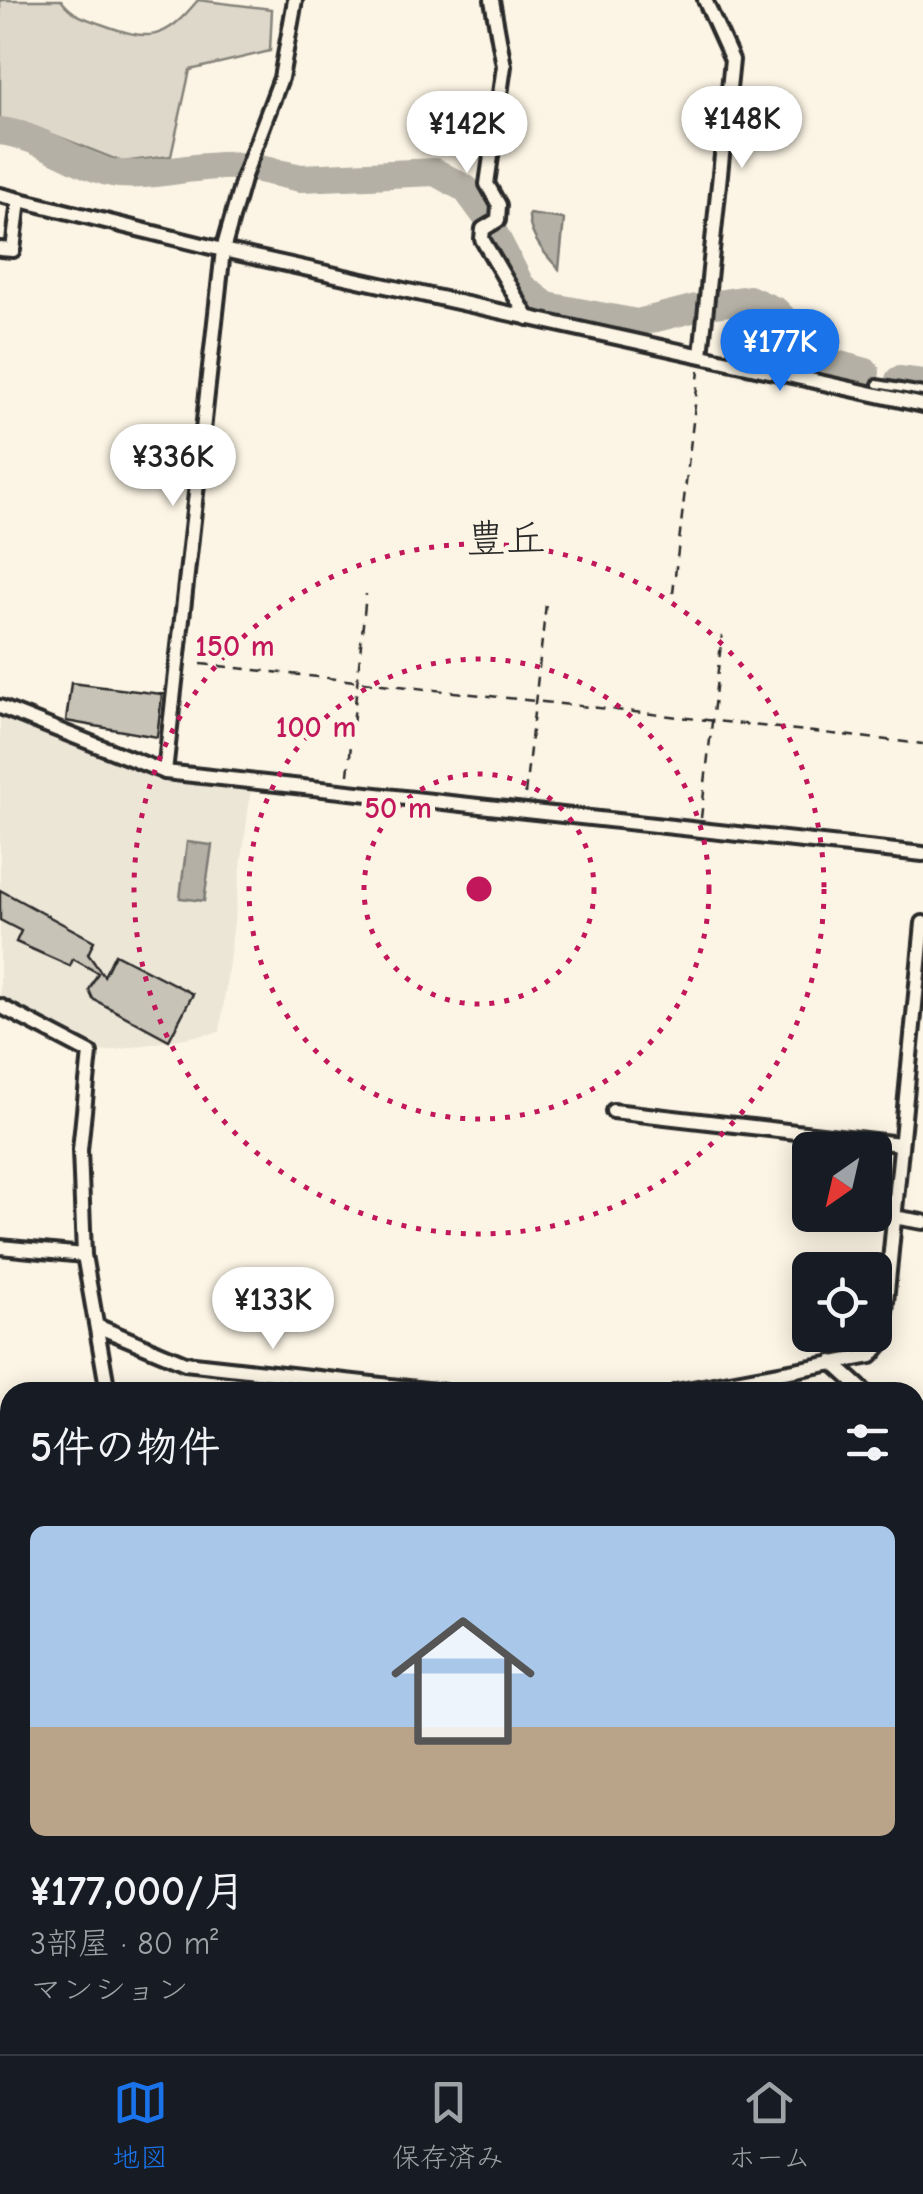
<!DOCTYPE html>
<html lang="ja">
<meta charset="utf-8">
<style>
:root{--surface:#171b24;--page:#20242c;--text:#f1f3f6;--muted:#9ea1a6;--line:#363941;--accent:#1a73e8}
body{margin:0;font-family:"Comic Neue","Klee One",sans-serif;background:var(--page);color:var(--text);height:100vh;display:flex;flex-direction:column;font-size:38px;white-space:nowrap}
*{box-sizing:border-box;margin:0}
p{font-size:32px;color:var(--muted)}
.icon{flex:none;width:55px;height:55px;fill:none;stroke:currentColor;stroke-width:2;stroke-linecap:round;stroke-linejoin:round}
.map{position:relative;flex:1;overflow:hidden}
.sheet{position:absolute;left:0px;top:1382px;width:925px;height:672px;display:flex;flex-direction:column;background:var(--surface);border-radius:30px 30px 0 0;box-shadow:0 5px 25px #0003}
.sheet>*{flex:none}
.needle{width:65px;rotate:214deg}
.tools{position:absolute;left:792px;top:1132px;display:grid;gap:20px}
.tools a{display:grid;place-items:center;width:100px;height:100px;border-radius:15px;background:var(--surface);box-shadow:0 5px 25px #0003;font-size:50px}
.price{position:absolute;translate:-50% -85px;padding:0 22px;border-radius:35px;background:#fff;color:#222;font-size:32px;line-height:65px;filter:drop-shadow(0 2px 5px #0008)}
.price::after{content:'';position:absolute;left:50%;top:60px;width:30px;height:22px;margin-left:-15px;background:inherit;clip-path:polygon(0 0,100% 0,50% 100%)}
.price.selected{background:var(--accent);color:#fff}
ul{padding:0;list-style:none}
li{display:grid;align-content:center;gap:20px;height:530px;padding:0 30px}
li+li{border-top:2px solid var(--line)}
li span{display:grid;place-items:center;height:310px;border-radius:15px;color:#555}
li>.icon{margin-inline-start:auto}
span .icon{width:180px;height:180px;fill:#fffc;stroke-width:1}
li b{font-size:42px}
h2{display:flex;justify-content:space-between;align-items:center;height:120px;padding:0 30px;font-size:42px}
.tabs{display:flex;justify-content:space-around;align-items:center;height:140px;border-top:2px solid var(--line);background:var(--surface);font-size:28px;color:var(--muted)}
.tabs a{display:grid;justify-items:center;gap:5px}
.tabs .selected{color:var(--accent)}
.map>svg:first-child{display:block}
</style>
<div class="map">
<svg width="923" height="2054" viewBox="0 0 923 2054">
<rect width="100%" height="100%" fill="#fcf5e5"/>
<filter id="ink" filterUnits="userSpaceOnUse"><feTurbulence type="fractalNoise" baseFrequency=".01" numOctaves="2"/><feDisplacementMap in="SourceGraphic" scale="20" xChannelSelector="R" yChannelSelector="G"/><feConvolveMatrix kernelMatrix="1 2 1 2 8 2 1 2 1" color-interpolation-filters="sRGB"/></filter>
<g filter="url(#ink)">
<polygon fill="#ece6d7" points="0,716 163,780 251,789 220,1032 104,1052 0,997"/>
<g fill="#ded8ca" stroke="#84827a" stroke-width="2.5">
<path d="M0,0H61C72,15 84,18 101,24C150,42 164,41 198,0L272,9L270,51L190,70L171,156L122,162L24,123L0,121Z"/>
<polygon points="923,1602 923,1755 915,1756 915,1603"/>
<polygon points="0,1974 10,1975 10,2045 22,2045 14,2054 0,2054"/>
<polygon points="404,2045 526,2045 532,2054 396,2054"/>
<polygon points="592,2045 707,2045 698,2054 535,2054"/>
</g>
<g fill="#b4b0a5" stroke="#7d7b74" stroke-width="2.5">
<path d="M529,214L564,219L559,269C545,255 528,234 529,214Z"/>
<polygon points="187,842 212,845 204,901 180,898"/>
</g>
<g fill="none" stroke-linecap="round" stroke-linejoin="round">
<polyline stroke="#7d7b74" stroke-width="5" points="0,1753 10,1746"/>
<g stroke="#b4b0a5" stroke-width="28">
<path d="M0,131C43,136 85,171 119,174C154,177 197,164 237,166"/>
<polyline points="259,169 301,178 435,172 466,189 485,215"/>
<polyline points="494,233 521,286 547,306 637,323 696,308"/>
<polyline points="716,304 749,299 776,311 825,361 866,372"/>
<polyline points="899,380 923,383"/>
</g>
</g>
<g fill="#c8c3b7" stroke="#2b2b2b" stroke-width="2.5">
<polygon points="71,683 162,694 157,737 66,721"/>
<polygon points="0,890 94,941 88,954 104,976 115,954 193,994 169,1040 93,999 89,990 98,973 73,959 70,966 16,942 21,931 0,920"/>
</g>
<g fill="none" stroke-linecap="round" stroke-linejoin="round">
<defs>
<g id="lane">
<polyline points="877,384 923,392"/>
<polyline points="384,2054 393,2045"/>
</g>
<g id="street">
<polyline points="492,0 504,66 487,184 499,205 498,220 483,229 482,239 528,318"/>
<polyline points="0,195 223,250 923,405"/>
<polyline points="0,249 13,250 19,200"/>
<polyline points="701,355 732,60 705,0"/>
<polyline points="0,707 165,772 923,854"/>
<polyline points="165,772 223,250 244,176 281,78 295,0"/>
<polyline points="0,1006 90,1053 80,1150 84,1255 108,1392"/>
<polyline points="613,1111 900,1144"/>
<polyline points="893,1217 923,1222"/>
<polyline points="0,1247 84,1255"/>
<polyline points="97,1326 185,1363 444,1392"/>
<polyline points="832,1362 865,1392"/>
<polyline points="676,1392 871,1356 882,1343 923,923"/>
<polyline points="0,1433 10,1435"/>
<polyline points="915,1439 923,1446"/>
<polyline points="915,1860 923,1865"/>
<polyline points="282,2045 284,2054"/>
</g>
</defs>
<use href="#lane" stroke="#2b2b2b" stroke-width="14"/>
<use href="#street" stroke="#2b2b2b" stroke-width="20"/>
<g stroke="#2b2b2b" stroke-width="2.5" stroke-dasharray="10 8" stroke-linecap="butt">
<polyline points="673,593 699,371"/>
<polyline points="201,664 923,744"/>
<polyline points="348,775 366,594"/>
<polyline points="525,794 546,604"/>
<polyline points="701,818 722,635"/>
<polyline points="136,2045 146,2054"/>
<polyline points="29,2054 36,2045"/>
</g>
<use href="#lane" stroke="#fcf5e5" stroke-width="6"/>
<use href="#street" stroke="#fcf5e5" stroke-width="12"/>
</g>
</g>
<g fill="none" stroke="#c2185b" stroke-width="5" stroke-dasharray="5 10">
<circle cx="479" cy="889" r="115"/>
<circle cx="479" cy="889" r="230"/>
<circle cx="479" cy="889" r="345"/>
</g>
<g text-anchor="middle" stroke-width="10" stroke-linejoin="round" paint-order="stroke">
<g font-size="40" fill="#2b2b2b" stroke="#fcf5e5">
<text x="506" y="552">豊丘</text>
</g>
</g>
<circle cx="479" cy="889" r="15" fill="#c2185b" stroke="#fcf5e5" stroke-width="5"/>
<g font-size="30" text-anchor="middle" font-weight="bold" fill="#c2185b" stroke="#fcf5e5" stroke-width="10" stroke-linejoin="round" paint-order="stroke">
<text x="235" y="656">150 m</text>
<text x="316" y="737">100 m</text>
<text x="398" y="818">50 m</text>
</g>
</svg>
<div class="tools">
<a><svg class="needle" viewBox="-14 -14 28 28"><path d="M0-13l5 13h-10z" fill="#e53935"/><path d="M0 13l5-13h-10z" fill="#9ea1a6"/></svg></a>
<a><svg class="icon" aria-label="locate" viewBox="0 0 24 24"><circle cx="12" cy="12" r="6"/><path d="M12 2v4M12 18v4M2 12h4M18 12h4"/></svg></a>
</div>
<b class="price" style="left:742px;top:171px">¥148K</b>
<b class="price" style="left:467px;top:176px">¥142K</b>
<b class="price selected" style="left:780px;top:394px">¥177K</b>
<b class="price" style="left:173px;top:509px">¥336K</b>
<b class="price" style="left:273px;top:1352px">¥133K</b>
<section class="sheet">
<h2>5件の物件<svg class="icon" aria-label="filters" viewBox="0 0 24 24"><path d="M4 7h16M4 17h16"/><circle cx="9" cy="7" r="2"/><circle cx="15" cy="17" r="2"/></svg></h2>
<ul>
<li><span style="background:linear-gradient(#a9c7e8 65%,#b9a48a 0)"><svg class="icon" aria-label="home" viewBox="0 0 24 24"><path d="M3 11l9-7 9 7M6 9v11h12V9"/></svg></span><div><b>¥177,000/月</b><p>3部屋 · 80 m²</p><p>マンション</p></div></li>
</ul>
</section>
</div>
<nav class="tabs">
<a class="selected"><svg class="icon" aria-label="map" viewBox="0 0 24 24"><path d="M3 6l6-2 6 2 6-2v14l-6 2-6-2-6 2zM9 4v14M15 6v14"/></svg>地図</a>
<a><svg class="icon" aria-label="saved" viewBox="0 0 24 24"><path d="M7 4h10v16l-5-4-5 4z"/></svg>保存済み</a>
<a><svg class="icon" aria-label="home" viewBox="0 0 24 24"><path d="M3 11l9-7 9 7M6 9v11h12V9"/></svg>ホーム</a>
</nav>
